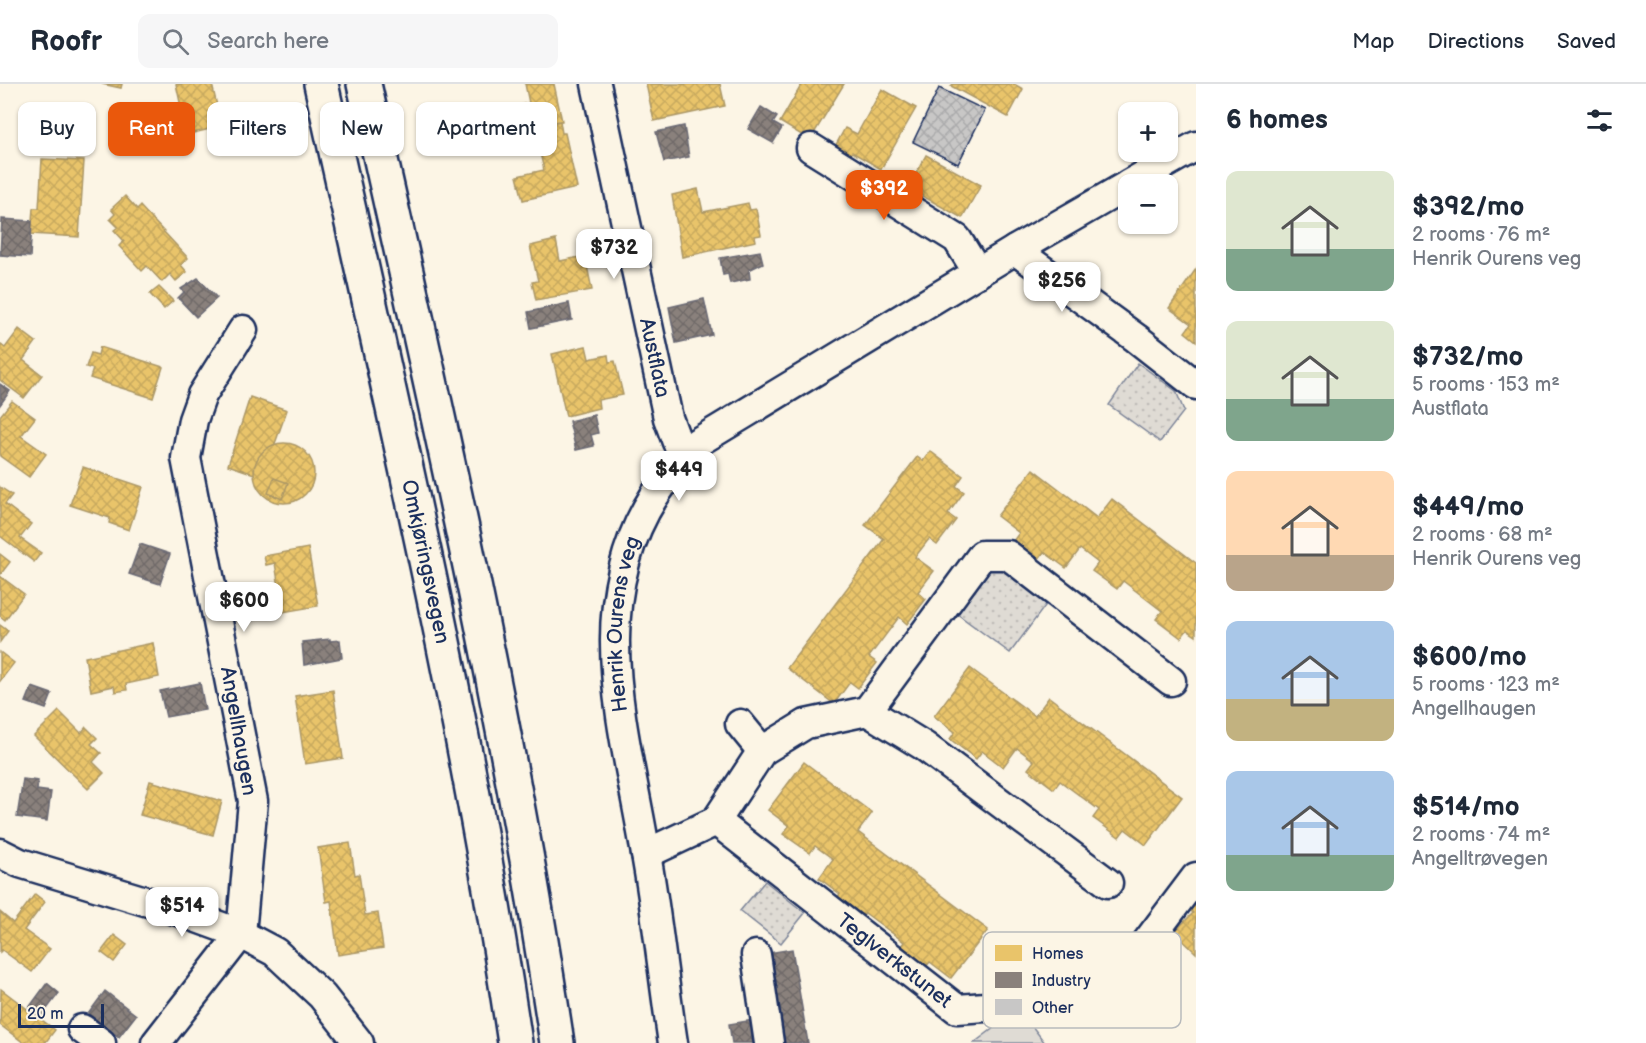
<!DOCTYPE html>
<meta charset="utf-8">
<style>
:root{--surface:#fff;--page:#f6f6f7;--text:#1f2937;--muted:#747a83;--line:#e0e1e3;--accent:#ea580c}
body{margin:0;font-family:"Balsamiq Sans",sans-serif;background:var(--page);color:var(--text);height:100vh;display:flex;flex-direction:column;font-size:22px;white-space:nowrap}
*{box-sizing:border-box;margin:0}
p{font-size:20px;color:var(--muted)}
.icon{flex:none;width:33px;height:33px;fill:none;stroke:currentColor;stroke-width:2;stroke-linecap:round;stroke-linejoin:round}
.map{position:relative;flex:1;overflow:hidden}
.details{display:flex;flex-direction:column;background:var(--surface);width:450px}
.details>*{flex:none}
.banner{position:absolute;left:18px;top:18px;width:570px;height:54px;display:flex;gap:12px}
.fabs{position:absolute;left:1118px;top:18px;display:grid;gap:12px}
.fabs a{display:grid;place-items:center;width:60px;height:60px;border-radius:12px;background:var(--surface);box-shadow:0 2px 4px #0004;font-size:30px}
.scale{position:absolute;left:18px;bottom:15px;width:86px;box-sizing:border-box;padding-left:6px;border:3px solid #1b2f5e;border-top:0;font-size:16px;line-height:21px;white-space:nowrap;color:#1b2f5e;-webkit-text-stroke:4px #fcf5e5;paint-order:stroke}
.price{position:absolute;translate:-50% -51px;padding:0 14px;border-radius:12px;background:#fff;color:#222;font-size:20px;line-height:39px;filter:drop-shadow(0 2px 3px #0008)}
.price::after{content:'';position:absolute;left:50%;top:36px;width:18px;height:14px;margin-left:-9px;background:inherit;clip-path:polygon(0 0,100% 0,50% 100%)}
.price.active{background:var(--accent);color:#fff}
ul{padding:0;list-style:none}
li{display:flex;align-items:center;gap:18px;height:150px;padding:0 30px}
li span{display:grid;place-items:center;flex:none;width:168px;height:120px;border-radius:12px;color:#555}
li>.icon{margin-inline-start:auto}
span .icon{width:72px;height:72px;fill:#fffc;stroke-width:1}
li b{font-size:26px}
h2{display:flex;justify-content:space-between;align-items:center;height:72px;padding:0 30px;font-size:26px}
.tag{padding:0 21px;border-radius:12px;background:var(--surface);box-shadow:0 2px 4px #0004;font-size:21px;line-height:54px}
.tag.active{background:var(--accent);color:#fff}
header{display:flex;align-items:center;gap:36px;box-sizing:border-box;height:84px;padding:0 30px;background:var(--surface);border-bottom:2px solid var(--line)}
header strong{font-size:28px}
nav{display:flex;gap:33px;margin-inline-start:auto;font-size:21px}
.search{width:420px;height:54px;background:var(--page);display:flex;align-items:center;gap:15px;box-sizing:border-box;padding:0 21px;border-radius:12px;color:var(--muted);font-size:22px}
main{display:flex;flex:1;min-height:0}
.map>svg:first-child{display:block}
</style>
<header>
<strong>Roofr</strong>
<div class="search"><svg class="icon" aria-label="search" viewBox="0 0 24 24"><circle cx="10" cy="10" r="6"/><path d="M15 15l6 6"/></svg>Search here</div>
<nav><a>Map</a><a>Directions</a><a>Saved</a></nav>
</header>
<main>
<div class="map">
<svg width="1196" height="959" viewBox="0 0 1196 959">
<defs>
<pattern id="park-dots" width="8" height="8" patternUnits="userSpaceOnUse" patternTransform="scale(1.5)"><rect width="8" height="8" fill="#dfdbd4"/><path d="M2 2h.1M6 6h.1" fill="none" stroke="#bfbcb8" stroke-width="1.8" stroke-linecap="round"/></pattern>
<pattern id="homes-cross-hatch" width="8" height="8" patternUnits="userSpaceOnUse" patternTransform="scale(1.5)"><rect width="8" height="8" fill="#e9c46a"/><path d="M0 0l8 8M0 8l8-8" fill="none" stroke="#c7a95e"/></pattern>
<pattern id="industry-cross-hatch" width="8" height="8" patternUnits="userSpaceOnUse" patternTransform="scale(1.5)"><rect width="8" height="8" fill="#8a817c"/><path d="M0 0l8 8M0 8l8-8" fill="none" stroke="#706a69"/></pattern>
<pattern id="building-cross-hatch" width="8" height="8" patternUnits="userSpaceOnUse" patternTransform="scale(1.5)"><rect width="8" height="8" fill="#c8c7c6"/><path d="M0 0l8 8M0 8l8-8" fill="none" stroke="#ababac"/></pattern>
</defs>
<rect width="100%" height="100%" fill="#fcf5e5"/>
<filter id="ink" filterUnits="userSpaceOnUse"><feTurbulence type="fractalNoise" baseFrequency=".0167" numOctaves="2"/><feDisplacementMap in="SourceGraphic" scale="12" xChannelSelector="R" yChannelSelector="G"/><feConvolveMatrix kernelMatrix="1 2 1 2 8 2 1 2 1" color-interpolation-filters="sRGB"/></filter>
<g filter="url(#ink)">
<g fill="url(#park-dots)" stroke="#7d8599" stroke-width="1.5">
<polygon points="1138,279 1176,307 1184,327 1160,358 1109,321"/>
<polygon points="1009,480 1051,514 1010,569 952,526 985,482"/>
<polygon points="765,797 805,829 781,859 740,827"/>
</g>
<polygon fill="#dfdbd4" stroke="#7d8599" stroke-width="1.5" points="1019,925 1045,959 974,959"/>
<g fill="url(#homes-cross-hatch)" stroke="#ab9766" stroke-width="1.5">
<polygon points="102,0 122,0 121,4"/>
<polygon points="176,0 212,0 219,31 225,30 227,41 193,49 191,40 185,41"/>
<polygon points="525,0 554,0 562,37 508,49 503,25 529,19"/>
<polygon points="646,0 720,0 725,22 654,37"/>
<polygon points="802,0 844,0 810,56 780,38"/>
<polygon points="953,0 1014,0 1023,5 1008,33 951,2"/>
<polygon points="882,5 916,24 881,85 852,68 846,78 831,70 845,44 857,50"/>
<polygon points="560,37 562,49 565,49 577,104 523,116 517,92 544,86 534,43"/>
<polygon points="926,71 981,101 962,134 908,104"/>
<polygon points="42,75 84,77 79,153 31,150 33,124 39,124"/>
<polygon points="698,105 703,128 748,119 750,126 756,125 761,151 755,152 756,157 682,173 672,111"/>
<polygon points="125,112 137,125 140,122 188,174 181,181 187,188 176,197 170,190 162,198 147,182 142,187 119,162 124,157 114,146 118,143 110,135 115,130 111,125"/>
<polygon points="556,156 560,177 585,172 592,206 536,216 532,198 538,197 530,162"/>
<polygon points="1196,185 1196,257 1185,248 1191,240 1169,224"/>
<polygon points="159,203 173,217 164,225 150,210"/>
<polygon points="19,245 36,258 23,276 42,291 24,314 0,296 0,260 5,264"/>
<polygon points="586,262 589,275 608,271 609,278 615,277 623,311 598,316 599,324 566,332 552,270"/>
<polygon points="100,263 163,283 153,314 90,294 93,285 86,283 91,269 98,271"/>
<polygon points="250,313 287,326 263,393 228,381"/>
<polygon points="12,317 35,334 21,352 46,370 29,393 0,372 0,332"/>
<circle cx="284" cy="389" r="30"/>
<polygon points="930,367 963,392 956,402 964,408 948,430 956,436 937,461 929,455 915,473 934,487 918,508 926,515 907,540 899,533 869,573 877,579 858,604 850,598 834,620 787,584 884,455 865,441 917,373 923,377"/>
<polygon points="83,383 143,403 129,446 109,439 110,434 70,421"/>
<polygon points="1033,385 1097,434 1112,415 1196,479 1196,552 1187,546 1181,554 1156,535 1162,527 1123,497 1117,505 1092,487 1098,479 1080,465 1066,484 1044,468 1038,476 1013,457 1019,449 997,432"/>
<polygon points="274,394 288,399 282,415 268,409"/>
<polygon points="0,403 12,411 5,420 31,440 20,454 41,469 34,478 0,452"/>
<polygon points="308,464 318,522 283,528 275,479 266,481 264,472"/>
<polygon points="0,470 10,478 0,491"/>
<polygon points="0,492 24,510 5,536 0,532"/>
<polygon points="0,541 8,547 0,558"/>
<polygon points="153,559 159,593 126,600 127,606 115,608 114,602 91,607 85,573"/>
<polygon points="0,568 14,579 0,597"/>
<polygon points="970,584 1035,632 1049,613 1182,713 1146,761 1125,745 1119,753 1093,734 1099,726 1060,697 1054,705 1028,685 1034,677 1017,664 1003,683 982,667 976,675 950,655 955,648 934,632"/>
<polygon points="333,606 343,674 305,680 295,612"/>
<polygon points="59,627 81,649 86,643 97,654 91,660 101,669 93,678 104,689 88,705 34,652"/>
<polygon points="804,678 872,729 858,748 988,846 951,894 930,878 924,885 898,866 904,858 865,829 860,837 834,817 840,810 819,794 833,775 815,762 810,769 783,750 789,742 768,726"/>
<polygon points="150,697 222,717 213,751 140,731"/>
<polygon points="350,759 355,791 359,790 365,831 378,829 383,864 338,871 331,817 326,818 318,764"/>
<polygon points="35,810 45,818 24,846 50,865 32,888 2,866 0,868 0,828 13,839"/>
<polygon points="1196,812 1196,869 1174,848 1193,829 1187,823"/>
<polygon points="114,851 127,861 114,878 101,868"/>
<polygon points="1,905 55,946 45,959 24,959 0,941"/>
</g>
<g fill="url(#industry-cross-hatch)" stroke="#696873" stroke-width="1.5">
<polygon points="138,21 174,48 162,64 126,38"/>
<polygon points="761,23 777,33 773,39 782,44 773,59 748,45"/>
<polygon points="684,42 689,73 664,78 656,48"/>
<polygon points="2,135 32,137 30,173 0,171"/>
<polygon points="760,167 763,179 749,186 750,195 730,199 728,190 723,191 720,174"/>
<polygon points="198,194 217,214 196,233 178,214 184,208 181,205"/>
<polygon points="704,215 712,251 676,259 669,223"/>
<polygon points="569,219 572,236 531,244 528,228"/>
<polygon points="0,300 10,307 0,321"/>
<polygon points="594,331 598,349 591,351 594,362 576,366 569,337"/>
<polygon points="140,460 170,470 160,500 129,490"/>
<polygon points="330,555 330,557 340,556 342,574 304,581 302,558"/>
<polygon points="200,599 205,626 166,633 160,607"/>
<polygon points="32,603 52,610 46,625 26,618"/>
<polygon points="23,695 38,697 37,706 51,708 47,737 17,733"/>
<polygon points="792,865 808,959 783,959 768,869"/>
<polygon points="47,899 59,909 40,934 28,925"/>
<polygon points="105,907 136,931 119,953 88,930"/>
<polygon points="753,936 756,959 732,959 729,940"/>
</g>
<polygon fill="url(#building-cross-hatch)" stroke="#1b2f5e" stroke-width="1.5" points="939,4 985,26 958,80 913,58"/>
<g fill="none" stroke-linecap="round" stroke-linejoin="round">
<defs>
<g id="minor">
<path id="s1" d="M596,0L668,334L677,358L686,369"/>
<polyline points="811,64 957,155 978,189"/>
<polyline points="1129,100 1196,62"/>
<polyline points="1015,166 1136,254 1196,301"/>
<polyline points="867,627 982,471 1008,471 1171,597"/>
<polyline points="740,640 762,667"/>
<polyline points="716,737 762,667 806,640 867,627 924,662 1108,799"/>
<polyline points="0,769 20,779 178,827 241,850 275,868 322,912 359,959"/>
<path id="s2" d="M646,770L716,737L957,925L1072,917L1144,862L1196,793"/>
<polyline points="756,871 769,959"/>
<polyline points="82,945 101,959"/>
<polyline points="156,959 241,850 253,717 186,374 193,336 202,311 243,246"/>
<path id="s3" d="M673,959C663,894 657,829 645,765C625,646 584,521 655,411C668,392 681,374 698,358L1015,166L1128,101"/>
</g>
<g id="highway">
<path id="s4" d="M321,0C391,318 467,636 515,959"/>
<path d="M364,0C435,318 509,636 557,959"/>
</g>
</defs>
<use href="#minor" stroke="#1b2f5e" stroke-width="33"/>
<use href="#highway" stroke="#1b2f5e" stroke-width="38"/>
<use href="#minor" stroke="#fcf5e5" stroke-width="28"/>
<use href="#highway" stroke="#fcf5e5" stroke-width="33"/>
</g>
</g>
<g text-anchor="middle" stroke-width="6" stroke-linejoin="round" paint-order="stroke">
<g font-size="21" fill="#1b2f5e" stroke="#fcf5e5">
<text dy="7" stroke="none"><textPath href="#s1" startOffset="280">Austflata</textPath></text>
<text dy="7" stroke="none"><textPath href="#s4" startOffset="489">Omkjøringsvegen</textPath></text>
<text dy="7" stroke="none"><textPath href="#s3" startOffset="424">Henrik Ourens veg</textPath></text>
<text transform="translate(239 647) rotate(80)" y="7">Angellhaugen</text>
<text dy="7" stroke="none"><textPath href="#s2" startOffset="304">Teglverkstunet</textPath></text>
</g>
</g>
<rect x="983" y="848" width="198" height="96" rx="9" fill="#fcf5e5" stroke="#b8babc" stroke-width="1.5"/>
<rect x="995" y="861" width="27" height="16" fill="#e9c46a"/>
<rect x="995" y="888" width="27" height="16" fill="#8a817c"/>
<rect x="995" y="915" width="27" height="16" fill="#c8c7c6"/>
<g font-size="16" fill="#1b2f5e">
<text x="1032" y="875">Homes</text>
<text x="1032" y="902">Industry</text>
<text x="1032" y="929">Other</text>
</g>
</svg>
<div class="fabs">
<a>+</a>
<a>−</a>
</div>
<div class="scale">20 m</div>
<b class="price active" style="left:884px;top:137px">$392</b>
<b class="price" style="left:614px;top:196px">$732</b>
<b class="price" style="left:1062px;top:229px">$256</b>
<b class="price" style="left:679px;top:418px">$449</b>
<b class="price" style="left:244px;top:549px">$600</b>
<b class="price" style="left:182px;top:854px">$514</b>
<div class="banner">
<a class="tag">Buy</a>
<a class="tag active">Rent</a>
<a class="tag">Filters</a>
<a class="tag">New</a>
<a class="tag">Apartment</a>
</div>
</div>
<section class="details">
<h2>6 homes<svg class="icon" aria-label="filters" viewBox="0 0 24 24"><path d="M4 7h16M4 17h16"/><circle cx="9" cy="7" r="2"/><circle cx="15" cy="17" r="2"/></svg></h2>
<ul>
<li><span style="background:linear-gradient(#dfe7d0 65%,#7fa58c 0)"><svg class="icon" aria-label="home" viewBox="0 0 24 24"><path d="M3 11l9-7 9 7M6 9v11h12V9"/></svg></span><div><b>$392/mo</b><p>2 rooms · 76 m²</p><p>Henrik Ourens veg</p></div></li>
<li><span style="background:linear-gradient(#dfe7d0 65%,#7fa58c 0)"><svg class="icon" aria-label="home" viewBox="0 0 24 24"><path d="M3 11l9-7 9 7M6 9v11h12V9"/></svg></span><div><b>$732/mo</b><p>5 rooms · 153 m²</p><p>Austflata</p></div></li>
<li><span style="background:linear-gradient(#ffd9b3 70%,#b9a48a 0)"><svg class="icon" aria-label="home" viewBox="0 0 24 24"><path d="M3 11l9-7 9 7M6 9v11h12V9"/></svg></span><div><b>$449/mo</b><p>2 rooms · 68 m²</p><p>Henrik Ourens veg</p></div></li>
<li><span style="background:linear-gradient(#a9c7e8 65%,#c2b280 0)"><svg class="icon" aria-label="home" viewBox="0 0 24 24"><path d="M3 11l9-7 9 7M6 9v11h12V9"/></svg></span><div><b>$600/mo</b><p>5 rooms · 123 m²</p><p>Angellhaugen</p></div></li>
<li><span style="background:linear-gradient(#a9c7e8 70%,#7fa58c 0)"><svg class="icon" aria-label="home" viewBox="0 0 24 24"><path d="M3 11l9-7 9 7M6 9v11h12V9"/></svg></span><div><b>$514/mo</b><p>2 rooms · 74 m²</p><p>Angelltrøvegen</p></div></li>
</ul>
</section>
</main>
